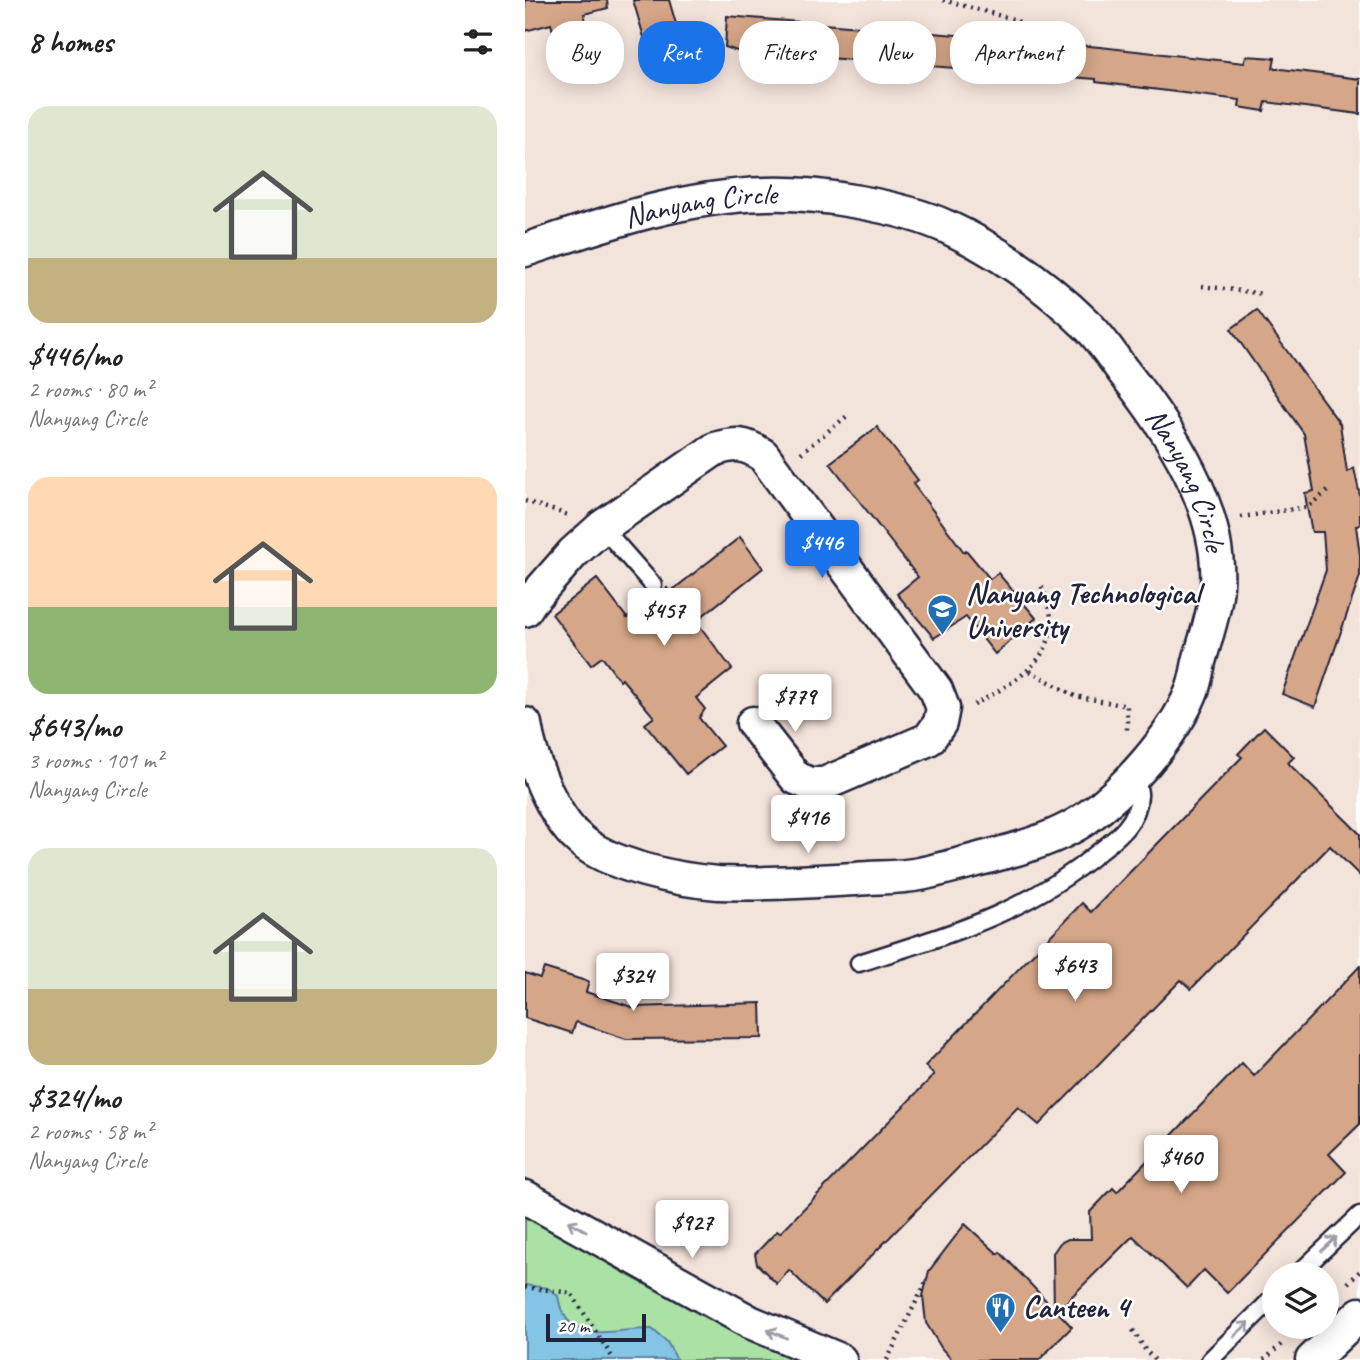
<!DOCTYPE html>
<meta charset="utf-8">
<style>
:root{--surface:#fff;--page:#f6f6f6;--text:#222;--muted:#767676;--accent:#1a73e8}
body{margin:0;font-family:Caveat,sans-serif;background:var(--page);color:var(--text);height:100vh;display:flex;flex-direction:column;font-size:26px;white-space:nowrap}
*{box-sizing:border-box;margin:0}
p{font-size:23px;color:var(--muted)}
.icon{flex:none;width:38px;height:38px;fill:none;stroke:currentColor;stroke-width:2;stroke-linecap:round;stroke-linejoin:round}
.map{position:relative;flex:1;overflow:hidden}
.sheet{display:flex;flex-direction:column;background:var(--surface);width:525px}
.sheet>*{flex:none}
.top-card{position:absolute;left:21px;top:21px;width:665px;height:63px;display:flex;gap:14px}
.tools{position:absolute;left:737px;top:1262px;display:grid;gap:14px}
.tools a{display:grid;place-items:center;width:77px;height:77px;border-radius:50%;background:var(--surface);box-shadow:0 4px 18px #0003;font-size:35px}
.scale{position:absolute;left:21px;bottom:18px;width:100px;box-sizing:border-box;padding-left:7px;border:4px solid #22223b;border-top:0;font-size:19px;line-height:24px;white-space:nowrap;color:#22223b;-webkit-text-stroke:5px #fff;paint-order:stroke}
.price{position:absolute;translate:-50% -60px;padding:0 16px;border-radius:7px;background:#fff;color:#222;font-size:23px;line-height:46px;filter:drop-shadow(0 2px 4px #0008)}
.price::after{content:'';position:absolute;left:50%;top:42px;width:21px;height:16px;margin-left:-10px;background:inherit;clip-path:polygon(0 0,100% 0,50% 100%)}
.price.selected{background:var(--accent);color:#fff}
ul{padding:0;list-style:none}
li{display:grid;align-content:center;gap:14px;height:371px;padding:0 28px}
li span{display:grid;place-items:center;height:217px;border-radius:21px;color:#555}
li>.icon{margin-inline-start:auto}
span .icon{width:126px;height:126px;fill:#fffc;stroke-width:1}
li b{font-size:30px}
h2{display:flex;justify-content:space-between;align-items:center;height:84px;padding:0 28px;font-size:30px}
.chip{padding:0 24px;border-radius:28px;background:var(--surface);box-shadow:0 4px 18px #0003;font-size:24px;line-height:63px}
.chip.selected{background:var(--accent);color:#fff}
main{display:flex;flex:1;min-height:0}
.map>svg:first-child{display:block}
</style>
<main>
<section class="sheet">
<h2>8 homes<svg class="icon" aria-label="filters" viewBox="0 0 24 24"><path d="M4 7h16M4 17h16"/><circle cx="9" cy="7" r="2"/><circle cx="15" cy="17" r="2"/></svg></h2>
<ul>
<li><span style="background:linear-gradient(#dfe7d0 70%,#c2b280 0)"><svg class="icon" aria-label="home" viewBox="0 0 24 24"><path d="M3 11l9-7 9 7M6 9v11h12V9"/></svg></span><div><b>$446/mo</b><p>2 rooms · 80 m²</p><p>Nanyang Circle</p></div></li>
<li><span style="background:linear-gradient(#ffd9b3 60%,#8fb573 0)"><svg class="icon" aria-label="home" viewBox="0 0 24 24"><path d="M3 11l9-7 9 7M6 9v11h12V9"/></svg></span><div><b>$643/mo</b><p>3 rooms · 101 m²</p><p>Nanyang Circle</p></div></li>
<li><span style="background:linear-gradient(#dfe7d0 65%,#c2b280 0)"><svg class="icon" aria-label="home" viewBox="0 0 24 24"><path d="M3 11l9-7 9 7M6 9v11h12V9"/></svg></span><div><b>$324/mo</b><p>2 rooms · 58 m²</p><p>Nanyang Circle</p></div></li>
</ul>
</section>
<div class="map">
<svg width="835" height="1360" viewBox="0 0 835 1360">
<rect width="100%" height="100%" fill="#fff"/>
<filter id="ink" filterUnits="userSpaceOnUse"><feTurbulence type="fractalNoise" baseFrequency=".0143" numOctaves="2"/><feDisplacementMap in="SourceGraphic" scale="14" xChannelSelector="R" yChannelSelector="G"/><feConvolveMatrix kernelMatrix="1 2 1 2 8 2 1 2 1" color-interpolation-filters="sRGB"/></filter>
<g filter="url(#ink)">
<path fill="#f3e4db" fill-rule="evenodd" d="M0,0H835V1360H0ZM749,1274H802V1326H749Z"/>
<polygon fill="#aae1a5" stroke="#668270" stroke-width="2" points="0,1215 110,1279 272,1360 0,1360"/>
<path fill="#84c4e4" stroke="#5d83a0" stroke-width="2" d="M0,1285L23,1288L33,1296C41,1350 91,1327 127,1329L142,1342L152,1360H0Z"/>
<g fill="#d6a688" stroke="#22223b" stroke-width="2">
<polygon points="0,0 82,0 83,8 59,14 70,54 38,65 26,24 0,31"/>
<polygon points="108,0 144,0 154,34 121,44"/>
<polygon points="202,16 575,47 719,63 721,56 750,58 748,68 835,79 835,114 741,102 739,111 714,107 715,100 571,82 571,79 212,51 200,47"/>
<polygon points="732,310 815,424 822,472 829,468 835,496 835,525 831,526 835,555 835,576 790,707 757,694 801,570 798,532 787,532 782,507 780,493 789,491 779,434 706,329"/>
<polygon points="352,427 393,480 388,484 439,552 441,550 465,579 473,573 511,618 470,654 441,617 409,638 372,594 393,577 305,463"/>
<polygon points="215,537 238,568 171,621 207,669 171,698 180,709 174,718 197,746 161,774 120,724 129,717 97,679 95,681 77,657 66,665 27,614 72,579 102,618 142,588 145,592"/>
<polygon points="739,727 769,757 763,763 835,834 835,876 805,846 666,989 656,980 514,1125 493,1107 299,1304 264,1270 252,1284 232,1264 230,1254 252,1231 255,1233 409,1075 400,1066 557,903 566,912 717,757 713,754"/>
<polygon points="835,966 835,1124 804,1154 821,1172 702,1293 679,1270 662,1288 608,1236 532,1311 547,1327 514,1360 427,1360 417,1349 401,1323 398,1296 404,1271 440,1224 473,1254 475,1252 529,1309 528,1253 535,1243 543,1239 566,1239 565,1212 588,1188 592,1192 717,1063 729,1076"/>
<polygon points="19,968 64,982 61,992 107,1007 236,1003 237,1038 101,1039 51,1022 47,1033 0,1018 0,973 15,978"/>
</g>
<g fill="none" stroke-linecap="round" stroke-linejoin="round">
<defs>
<g id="service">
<polyline points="77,527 128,585"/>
<path d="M334,963C425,934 500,914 575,851C593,837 613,821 614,796C615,790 611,782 609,776"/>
<polyline points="773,1274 835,1215"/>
<polyline points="685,1360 749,1297"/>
</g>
<g id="minor">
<path id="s1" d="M0,250C78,224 158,196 241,194C291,192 376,206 422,227C474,251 523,287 564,327C577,340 587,356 598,371C644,429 697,508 692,586C690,610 682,634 675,658C672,669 671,682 666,693C648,737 599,792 560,819C534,837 498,848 466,856C443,862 419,869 395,874C374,878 352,877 331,879C285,881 239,885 193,883C153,880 84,866 54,839C27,816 5,758 0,724"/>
<path d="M0,610L5,602L48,553L77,527L190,449C212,443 219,443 238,455L411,690L418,708L415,723L404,739L299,784H285L271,778L228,723"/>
<polyline points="0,1197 225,1322 315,1360"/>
<polyline points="787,1360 835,1314"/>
</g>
</defs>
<use href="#service" stroke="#22223b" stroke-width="21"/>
<use href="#minor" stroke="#22223b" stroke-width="37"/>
<g stroke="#22223b" stroke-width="4.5" stroke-dasharray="2 5" stroke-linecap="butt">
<polyline points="418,0 491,20 511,34"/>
<polyline points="677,286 739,294"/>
<polyline points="276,453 322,416"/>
<polyline points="0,501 43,515"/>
<polyline points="716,517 782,507 803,491"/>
<polyline points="505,671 550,696 602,706 602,734"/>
<path d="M449,705C485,684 534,661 525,611C523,602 519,593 516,585"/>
<polyline points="823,1283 835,1271"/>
<polyline points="0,1287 46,1293 89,1360"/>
<polyline points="608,1330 621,1351 630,1360"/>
<polyline points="362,1360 403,1278"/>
<polyline points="739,1360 759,1342"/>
</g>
<use href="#service" stroke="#fff" stroke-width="16"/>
<use href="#minor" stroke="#fff" stroke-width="32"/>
</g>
<defs><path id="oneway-shaft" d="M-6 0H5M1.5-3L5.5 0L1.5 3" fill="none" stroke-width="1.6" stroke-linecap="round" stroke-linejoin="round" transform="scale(1.75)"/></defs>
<g stroke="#9c9ca7">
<use href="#oneway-shaft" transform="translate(52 1226) rotate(-151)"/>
<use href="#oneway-shaft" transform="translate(804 1244) rotate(-43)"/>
<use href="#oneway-shaft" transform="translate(717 1329) rotate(-44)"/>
<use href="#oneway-shaft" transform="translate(252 1334) rotate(-157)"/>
</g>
</g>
<defs>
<symbol id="university-pin" viewBox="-11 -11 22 30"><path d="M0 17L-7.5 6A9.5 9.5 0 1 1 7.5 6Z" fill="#1f6fb2" stroke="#fff"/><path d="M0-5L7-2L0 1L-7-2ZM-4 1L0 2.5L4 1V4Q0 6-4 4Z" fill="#fff"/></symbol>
<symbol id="restaurant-pin" viewBox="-11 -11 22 30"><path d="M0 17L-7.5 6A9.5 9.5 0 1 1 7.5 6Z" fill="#1f6fb2" stroke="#fff"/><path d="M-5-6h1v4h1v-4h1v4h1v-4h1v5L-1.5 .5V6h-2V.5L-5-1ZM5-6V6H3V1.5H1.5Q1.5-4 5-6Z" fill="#fff"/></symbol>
</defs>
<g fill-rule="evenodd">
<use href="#university-pin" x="400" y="592" width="35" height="47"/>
<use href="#restaurant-pin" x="458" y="1290" width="35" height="47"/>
</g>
<g text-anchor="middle" stroke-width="5" stroke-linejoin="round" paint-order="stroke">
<g font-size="30" fill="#22223b" stroke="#fff">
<text dy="10" stroke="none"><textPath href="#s1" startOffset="182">Nanyang Circle</textPath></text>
<text dy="10" stroke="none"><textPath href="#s1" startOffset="791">Nanyang Circle</textPath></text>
</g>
<g font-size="30" font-weight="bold" fill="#22223b" stroke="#fff" text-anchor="start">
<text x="441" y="603">Nanyang Technological<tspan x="441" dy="34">University</tspan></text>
<text x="498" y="1317">Canteen 4</text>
</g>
</g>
</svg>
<div class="tools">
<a><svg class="icon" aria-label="layers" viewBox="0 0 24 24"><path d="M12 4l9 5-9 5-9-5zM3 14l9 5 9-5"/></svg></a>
</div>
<div class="scale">20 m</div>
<b class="price selected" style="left:297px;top:580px">$446</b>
<b class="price" style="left:139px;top:648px">$457</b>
<b class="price" style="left:270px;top:734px">$779</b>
<b class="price" style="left:283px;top:855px">$416</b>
<b class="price" style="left:550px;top:1003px">$643</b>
<b class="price" style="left:108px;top:1013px">$324</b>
<b class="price" style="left:656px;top:1195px">$460</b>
<b class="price" style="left:167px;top:1260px">$927</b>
<div class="top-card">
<a class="chip">Buy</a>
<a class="chip selected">Rent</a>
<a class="chip">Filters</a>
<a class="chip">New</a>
<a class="chip">Apartment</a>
</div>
</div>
</main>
